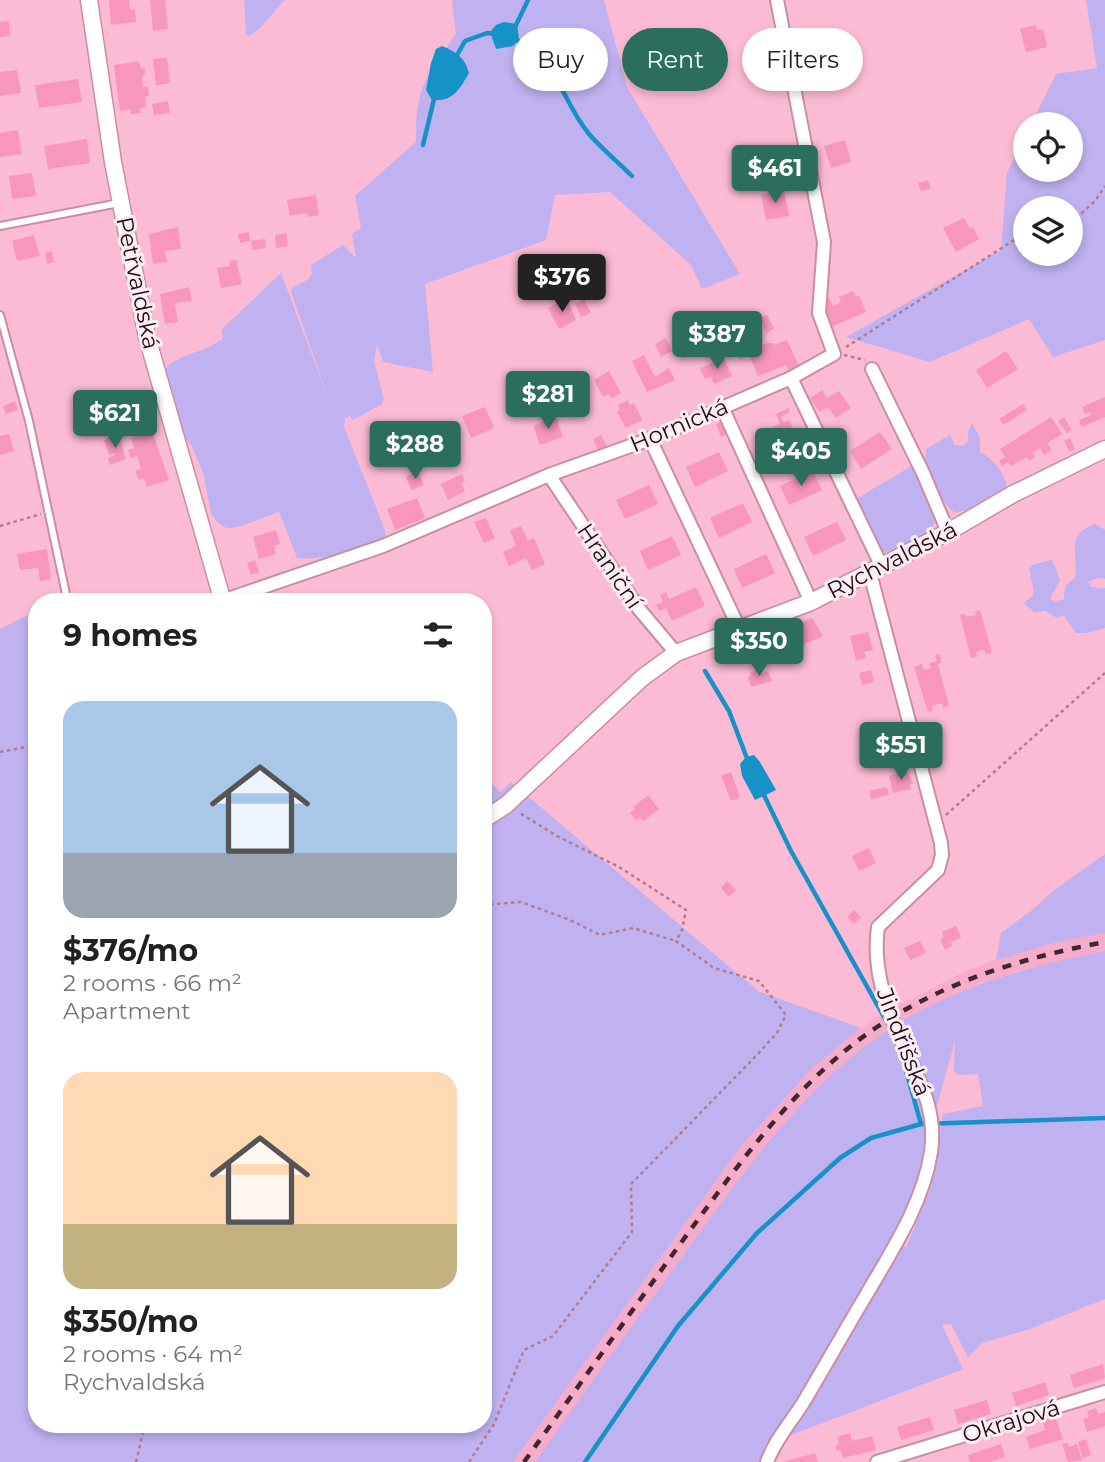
<!DOCTYPE html>
<meta charset="utf-8">
<style>
:root{--surface:#fff;--page:#f6f6f6;--text:#202124;--muted:#757577;--accent:#2c6e5e}
body{margin:0;font-family:Montserrat,sans-serif;background:var(--page);color:var(--text);height:100vh;display:flex;flex-direction:column;font-size:26px;white-space:nowrap}
*{box-sizing:border-box;margin:0}
p{font-size:23px;color:var(--muted)}
.icon{flex:none;width:38px;height:38px;fill:none;stroke:currentColor;stroke-width:2;stroke-linecap:round;stroke-linejoin:round}
.map{position:relative;flex:1;overflow:hidden}
.details{position:absolute;left:28px;top:593px;width:464px;height:840px;display:flex;flex-direction:column;background:var(--surface);border-radius:28px;box-shadow:0 4px 10px #0003}
.details>*{flex:none}
.hud{position:absolute;left:513px;top:28px;width:486px;height:63px;display:flex;gap:14px}
.buttons{position:absolute;left:1013px;top:112px;display:grid;gap:14px}
.buttons a{display:grid;place-items:center;width:70px;height:70px;border-radius:50%;background:var(--surface);box-shadow:0 4px 10px #0003;font-size:35px}
.price{position:absolute;translate:-50% -60px;padding:0 16px;border-radius:7px;background:var(--accent);color:#fff;font-size:23px;line-height:46px;filter:drop-shadow(0 2px 4px #0008)}
.price::after{content:'';position:absolute;left:50%;top:42px;width:21px;height:16px;margin-left:-10px;background:inherit;clip-path:polygon(0 0,100% 0,50% 100%)}
.price.active{background:#222;color:#fff}
ul{padding:0;list-style:none}
li{display:grid;align-content:center;gap:14px;height:371px;padding:0 35px}
li span{display:grid;place-items:center;height:217px;border-radius:21px;color:#555}
li>.icon{margin-inline-start:auto}
span .icon{width:126px;height:126px;fill:#fffc;stroke-width:1}
li b{font-size:30px}
h2{display:flex;justify-content:space-between;align-items:center;height:84px;padding:0 35px;font-size:30px}
.pill{padding:0 24px;border-radius:32px;background:var(--surface);box-shadow:0 4px 10px #0003;font-size:24px;line-height:63px}
.pill.active{background:var(--accent);color:#fff}
.map>svg:first-child{display:block}
</style>
<div class="map">
<svg width="1105" height="1462" viewBox="0 0 1105 1462">
<rect width="100%" height="100%" fill="#fcbbd4"/>
<polygon fill="#f5adc9" points="1105,933 1105,951 1019,971 973,987 880,1036 825,1081 791,1116 662,1284 535,1462 513,1462 741,1146 812,1068 841,1043 880,1015 966,971 1013,953 1057,942"/>
<g fill="#c0b1f0" fill-rule="evenodd">
<path d="M244,0H285C273,11 264,28 249,36L246,35Z"/>
<path d="M452,0H604L627,87L740,274L702,289L691,265L610,192L555,195L546,240L425,284L433,372L383,362L377,344L374,361L384,399L382,404L353,420L350,416L345,418L344,427L385,530L386,537C363,550 323,561 297,558L279,512C267,516 240,528 229,528C220,527 215,520 211,513L203,472L191,445L183,435L164,374C169,354 207,354 223,338L221,330L281,273L330,403L291,292L293,287L309,279L312,273L311,265L343,245L356,258L352,234L361,228L355,196L416,142C415,88 426,76 456,34Z"/>
<path d="M1086,0H1105V340L1053,357L1029,319L930,362L846,337L1001,250L1007,173L1025,136L1026,170H1071V124H1031L1056,74L1097,68ZM1026,208H1071V254H1026Z"/>
<path d="M972,423L980,438V452C993,458 1006,474 1007,489C994,496 966,514 954,512L941,499L923,460L926,455V449L950,435L955,445L963,446L968,442V432Z"/>
<path d="M915,464L936,518C933,536 899,551 882,552C871,542 864,514 856,499Z"/>
<path d="M1095,524L1105,530V579L1098,578L1088,582L1091,587L1105,588V628L1086,633H1076L1063,615L1057,618L1045,611L1034,612L1024,603L1034,594L1029,568L1035,564L1052,560L1060,580L1050,599L1055,602L1064,599C1064,588 1066,583 1075,578C1079,555 1064,535 1095,524Z"/>
<polygon points="37,611 37,1424 483,1424 483,775 500,792 511,782 758,991 861,1028 812,1068 741,1146 513,1462 0,1462 0,629"/>
<polygon points="1105,854 1105,933 1057,942 996,960 1001,933 1032,910 1054,890"/>
<path d="M1105,951V1299L1027,1330L982,1343L968,1357L951,1324L942,1325L963,1369L765,1445L760,1462H535C588,1387 641,1313 695,1239C749,1165 803,1090 879,1036C945,990 1027,966 1105,951ZM955,1041L954,1072L960,1075L978,1074L983,1106L943,1114L931,1187L906,1248L900,1238Z"/>
</g>
<g fill="#1692c8">
<polygon points="504,22 517,24 519,39 513,46 496,49 490,32 496,25"/>
<path d="M442,46C457,52 465,58 469,73C459,90 453,102 432,100L426,90L431,63L436,49Z"/>
<polygon points="754,755 760,762 776,790 755,800 742,776 740,764 746,757"/>
</g>
<g fill="none" stroke-linecap="round" stroke-linejoin="round">
<g stroke="#1692c8" stroke-width="4.5">
<polyline points="515,27 528,0"/>
<path d="M513,38C560,62 560,98 589,134C602,149 618,162 632,176"/>
<polyline points="456,57 465,41 487,33 496,34"/>
<polyline points="423,145 435,95"/>
<polyline points="705,671 729,711 748,761"/>
<polyline points="762,791 791,851 888,1024"/>
<polyline points="901,1053 921,1124 1105,1118"/>
<polyline points="585,1462 678,1326 757,1233 840,1158 871,1138 921,1124"/>
</g>
</g>
<g fill="#f896bd">
<polygon points="109,0 129,0 130,10 135,9 136,22 111,25"/>
<polygon points="150,0 165,0 168,29 153,31"/>
<polygon points="9,21 10,36 0,37 0,22"/>
<polygon points="1036,25 1037,30 1043,29 1047,47 1026,52 1020,29"/>
<polygon points="167,58 170,83 156,85 153,59"/>
<polygon points="139,61 141,69 145,68 145,75 142,76 143,87 148,87 149,96 145,96 146,107 140,108 141,113 131,114 131,109 120,111 114,65"/>
<polygon points="17,70 21,93 0,96 0,72"/>
<polygon points="78,79 82,102 39,108 35,85"/>
<polygon points="168,101 170,113 154,115 152,104"/>
<polygon points="18,130 22,154 0,157 0,133"/>
<polygon points="87,139 90,163 48,169 44,146"/>
<polygon points="845,140 851,162 831,168 824,146"/>
<polygon points="32,173 36,196 12,199 9,176"/>
<polygon points="928,180 931,188 921,191 918,183"/>
<polygon points="784,190 789,216 766,220 761,195"/>
<polygon points="316,195 319,215 308,217 307,213 290,216 287,200"/>
<polygon points="964,218 970,229 973,227 979,239 956,252 943,228"/>
<polygon points="178,227 181,249 165,251 167,262 153,264 149,234"/>
<polygon points="249,232 250,241 240,243 238,234"/>
<polygon points="286,233 288,246 276,248 275,235"/>
<polygon points="34,235 40,256 17,261 12,241"/>
<polygon points="265,239 266,248 253,250 251,241"/>
<polygon points="52,251 54,262 47,264 45,253"/>
<polygon points="236,260 242,284 221,288 217,268 230,266 229,261"/>
<polygon points="189,287 192,301 175,303 178,322 165,324 160,294"/>
<polygon points="853,291 856,297 859,295 866,312 831,327 822,307 823,301 829,298 833,306 841,302 839,297"/>
<polygon points="567,298 576,320 559,329 548,308"/>
<polygon points="584,299 591,313 581,317 575,304"/>
<polygon points="750,315 755,325 740,332 747,348 751,346 755,354 763,350 761,346 767,343 774,343 774,345 787,340 799,366 789,371 786,365 758,376 749,355 740,360 725,326"/>
<polygon points="767,315 774,329 766,333 760,318"/>
<polygon points="698,335 703,345 684,359 677,347"/>
<polygon points="666,338 672,351 661,357 655,344"/>
<polygon points="1006,351 1018,369 987,388 976,370"/>
<polygon points="644,355 655,377 669,368 675,380 647,392 632,361"/>
<polygon points="723,357 732,376 714,384 711,377 705,379 700,369"/>
<polygon points="609,371 621,393 611,398 609,394 603,397 594,380"/>
<polygon points="822,390 827,398 839,391 851,408 836,418 828,407 820,412 810,398"/>
<polygon points="1105,397 1105,417 1081,427 1079,420 1091,415 1090,412 1085,414 1082,407"/>
<polygon points="628,400 630,405 634,403 642,420 626,428 617,412 620,410 618,405"/>
<polygon points="15,401 18,410 6,414 3,406"/>
<polygon points="1023,404 1027,410 1003,425 999,419"/>
<polygon points="485,407 494,428 471,438 462,416"/>
<polygon points="788,408 790,412 781,417 784,422 789,420 798,439 766,454 757,435 780,424 776,414"/>
<polygon points="556,417 563,437 540,445 533,426"/>
<polygon points="1051,417 1062,434 1047,443 1052,450 1044,455 1040,448 1032,453 1035,457 1029,461 1027,457 1011,466 1008,462 1002,466 999,461 1005,457 1000,449"/>
<polygon points="1064,417 1072,430 1067,433 1058,421"/>
<polygon points="722,421 728,434 721,437 716,424"/>
<polygon points="152,431 169,480 147,487 144,478 139,480 135,471 141,469 137,456 131,458 128,450 134,448 131,438"/>
<polygon points="880,432 892,449 861,469 850,451"/>
<polygon points="9,434 14,451 0,455 0,436"/>
<polygon points="118,435 126,459 110,465 108,458 115,455 114,453 109,455 104,440"/>
<polygon points="601,435 608,448 599,452 593,439"/>
<polygon points="1070,438 1075,449 1070,452 1064,441"/>
<polygon points="719,452 728,471 695,487 686,467"/>
<polygon points="418,471 424,485 412,490 406,477"/>
<polygon points="813,471 822,490 789,505 780,486"/>
<polygon points="462,474 465,481 461,483 465,491 448,500 441,484"/>
<polygon points="649,485 658,504 625,519 616,500"/>
<polygon points="417,498 425,518 395,530 387,509"/>
<polygon points="743,503 752,522 719,538 710,518"/>
<polygon points="486,518 495,538 484,543 474,522"/>
<polygon points="837,522 846,540 813,556 804,537"/>
<polygon points="521,526 528,541 534,538 545,564 532,570 526,558 509,566 503,552 516,546 510,530"/>
<polygon points="276,530 280,544 274,546 276,554 259,559 253,537"/>
<polygon points="672,536 681,555 648,570 640,551"/>
<polygon points="47,549 51,579 40,581 38,568 20,570 17,554"/>
<polygon points="766,554 775,573 742,588 734,569"/>
<polygon points="255,560 259,572 251,575 247,563"/>
<polygon points="696,587 705,606 672,621 666,608 659,611 656,605 663,602 660,595 666,592 669,599"/>
<polygon points="980,610 992,653 986,654 984,650 976,652 977,657 971,658 960,615 966,614 966,617 976,615 975,612"/>
<polygon points="812,618 823,636 800,646 797,638 790,641 785,630"/>
<polygon points="868,632 873,650 864,652 866,658 856,660 850,636"/>
<polygon points="939,654 942,663 938,664 949,706 943,708 942,703 932,706 933,711 928,712 914,667 922,664 924,670 931,668 929,663 937,661 935,655"/>
<polygon points="757,670 759,674 768,671 772,681 751,687 748,677 751,676 750,673"/>
<polygon points="871,670 874,682 862,685 859,673"/>
<polygon points="907,771 913,783 910,784 911,789 893,793 889,776"/>
<polygon points="731,772 740,797 731,801 721,776"/>
<polygon points="887,787 889,795 871,799 869,791"/>
<polygon points="648,795 659,809 644,821 640,817 636,820 630,813 635,809 633,807"/>
<polygon points="869,848 876,863 859,871 852,856"/>
<polygon points="727,881 736,890 729,897 721,888"/>
<polygon points="854,910 861,917 854,924 847,917"/>
<polygon points="956,926 961,938 951,942 952,946 945,950 941,941 941,938 944,937 942,932"/>
<polygon points="920,941 926,953 910,960 904,948"/>
<polygon points="1103,1364 1105,1378 1074,1388 1070,1375"/>
<polygon points="1045,1382 1049,1395 1016,1406 1012,1393"/>
<polygon points="987,1400 991,1414 958,1424 954,1410"/>
<polygon points="1096,1408 1098,1414 1105,1412 1105,1426 1087,1432 1083,1419 1089,1417 1087,1411"/>
<polygon points="1055,1416 1063,1439 1030,1449 1026,1437 1045,1430 1043,1422 1046,1422 1045,1419"/>
<polygon points="930,1417 934,1430 901,1440 897,1427"/>
<polygon points="850,1433 852,1441 872,1436 876,1450 843,1458 841,1450 837,1451 835,1446 839,1444 837,1437"/>
<polygon points="1086,1439 1091,1455 1083,1458 1078,1442"/>
<polygon points="1068,1443 1069,1447 1077,1444 1082,1460 1068,1462 1062,1444"/>
<polygon points="1001,1444 1005,1457 990,1462 970,1462 968,1455"/>
<polygon points="815,1453 818,1462 786,1462 786,1461"/>
</g>
<g fill="none" stroke-linecap="round" stroke-linejoin="round">
<defs>
<g id="service">
<polyline points="0,226 119,203"/>
<polyline points="0,315 29,421 66,594"/>
</g>
<g id="minor">
<polyline points="872,369 923,473 948,532"/>
<polyline points="791,378 882,567"/>
<polyline points="722,407 811,602"/>
<polyline points="650,439 739,628"/>
<polyline points="549,475 639,609 676,653"/>
<polyline points="222,601 383,546 549,475 650,439 791,378 834,354 819,313 824,242 777,0"/>
<path d="M767,1462C775,1440 791,1422 803,1403C824,1368 844,1332 865,1297C891,1252 923,1204 931,1152C937,1111 920,1081 903,1045C886,1009 872,968 878,927L938,870L942,855L941,843L870,573"/>
<polyline points="877,1462 1105,1392"/>
</g>
<g id="tertiary">
<polyline points="89,0 113,162 147,337 223,602"/>
<polyline points="483,820 506,805 642,678 676,653 811,602 948,532 1013,494 1105,449"/>
</g>
</defs>
<use href="#service" stroke="#cb8da4" stroke-width="10"/>
<use href="#minor" stroke="#cb8da4" stroke-width="16"/>
<use href="#tertiary" stroke="#cb8da4" stroke-width="19"/>
<g stroke="#b07e92" stroke-width="2.5" stroke-dasharray="3.5 3.5" stroke-linecap="butt">
<polyline points="1071,223 1095,201 1105,186"/>
<polyline points="846,347 1019,237 1026,235"/>
<polyline points="844,355 865,360"/>
<polyline points="0,526 41,514"/>
<polyline points="0,752 37,745"/>
<polyline points="946,815 1105,673"/>
<polyline points="483,905 521,902 570,920 600,935 633,928 676,941"/>
<polyline points="136,1462 145,1424"/>
<polyline points="469,1462 494,1424 524,1350 553,1336 632,1232 631,1184 757,1055 777,1033 786,1015 759,981 714,968 676,941 682,930 686,910 619,867 557,836 518,812"/>
</g>
<use href="#service" stroke="#fff" stroke-width="6"/>
<use href="#minor" stroke="#fff" stroke-width="12"/>
<use href="#tertiary" stroke="#fff" stroke-width="16"/>
<path stroke="#412531" stroke-width="4.5" stroke-dasharray="9 9" stroke-linecap="butt" d="M524,1462C581,1383 637,1303 694,1225C747,1153 802,1077 877,1027C946,981 1025,957 1105,942"/>
</g>
<g text-anchor="middle" stroke-width="6" stroke-linejoin="round" paint-order="stroke">
<g font-size="23" fill="#210b15" stroke="#fbedf2">
<text transform="translate(138 283) rotate(78)" y="8">Petřvaldská</text>
<text transform="translate(679 425) rotate(-23)" y="8">Hornická</text>
<text transform="translate(892 560) rotate(-27)" y="8">Rychvaldská</text>
<text transform="translate(610 566) rotate(56)" y="8">Hraniční</text>
<text transform="translate(904 1042) rotate(69)" y="8">Jindřišská</text>
<text transform="translate(1011 1421) rotate(-17)" y="8">Okrajová</text>
</g>
</g>
</svg>
<div class="buttons">
<a><svg class="icon" aria-label="locate" viewBox="0 0 24 24"><circle cx="12" cy="12" r="6"/><path d="M12 2v4M12 18v4M2 12h4M18 12h4"/></svg></a>
<a><svg class="icon" aria-label="layers" viewBox="0 0 24 24"><path d="M12 4l9 5-9 5-9-5zM3 14l9 5 9-5"/></svg></a>
</div>
<b class="price" style="left:775px;top:205px">$461</b>
<b class="price active" style="left:562px;top:314px">$376</b>
<b class="price" style="left:717px;top:371px">$387</b>
<b class="price" style="left:548px;top:431px">$281</b>
<b class="price" style="left:115px;top:450px">$621</b>
<b class="price" style="left:415px;top:481px">$288</b>
<b class="price" style="left:801px;top:488px">$405</b>
<b class="price" style="left:759px;top:678px">$350</b>
<b class="price" style="left:901px;top:782px">$551</b>
<div class="hud">
<a class="pill">Buy</a>
<a class="pill active">Rent</a>
<a class="pill">Filters</a>
</div>
<section class="details">
<h2>9 homes<svg class="icon" aria-label="filters" viewBox="0 0 24 24"><path d="M4 7h16M4 17h16"/><circle cx="9" cy="7" r="2"/><circle cx="15" cy="17" r="2"/></svg></h2>
<ul>
<li><span style="background:linear-gradient(#a9c7e8 70%,#9aa5b1 0)"><svg class="icon" aria-label="home" viewBox="0 0 24 24"><path d="M3 11l9-7 9 7M6 9v11h12V9"/></svg></span><div><b>$376/mo</b><p>2 rooms · 66 m²</p><p>Apartment</p></div></li>
<li><span style="background:linear-gradient(#ffd9b3 70%,#c2b280 0)"><svg class="icon" aria-label="home" viewBox="0 0 24 24"><path d="M3 11l9-7 9 7M6 9v11h12V9"/></svg></span><div><b>$350/mo</b><p>2 rooms · 64 m²</p><p>Rychvaldská</p></div></li>
</ul>
</section>
</div>
